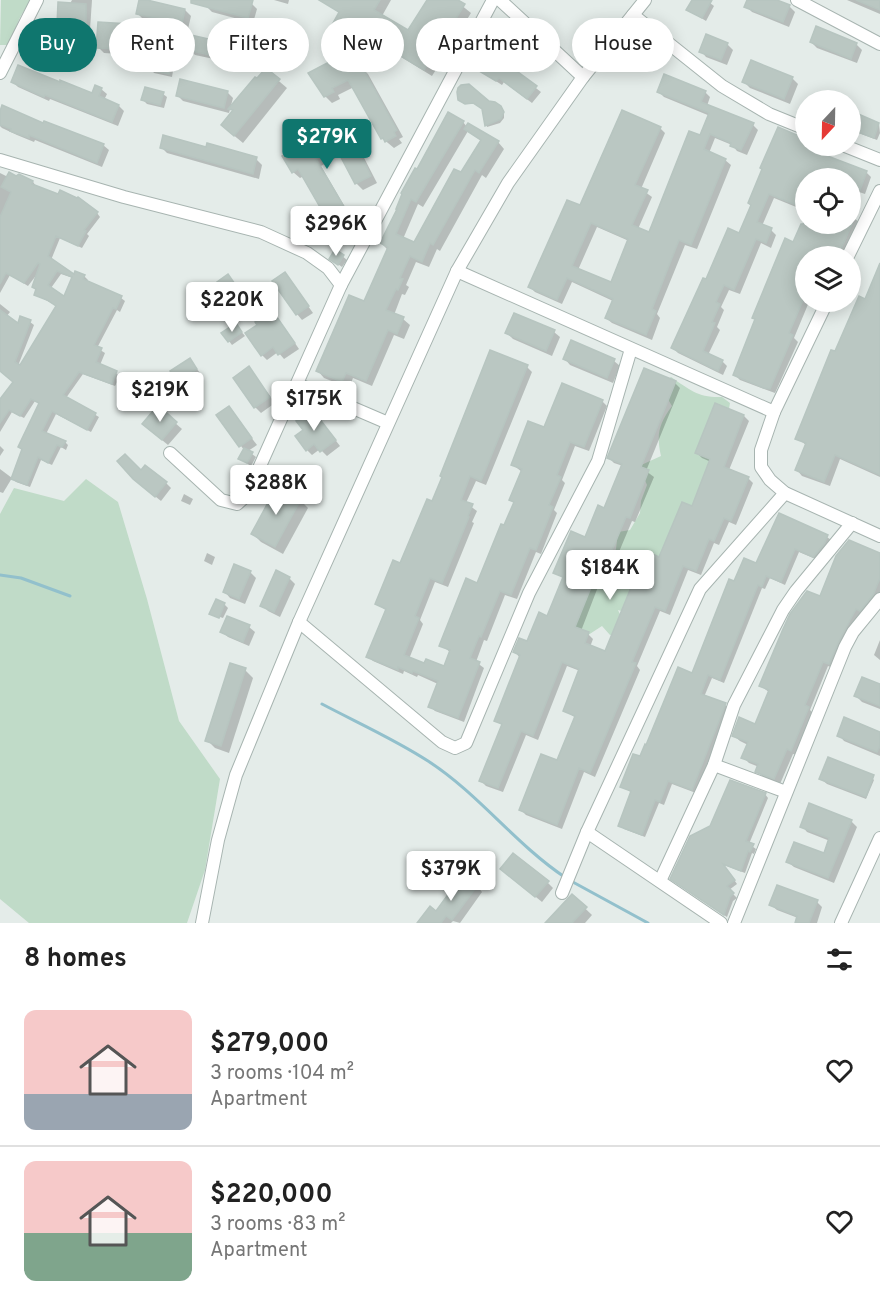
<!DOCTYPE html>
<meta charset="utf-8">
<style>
:root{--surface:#fff;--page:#f6f6f6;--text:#222;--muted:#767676;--line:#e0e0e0;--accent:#0f766e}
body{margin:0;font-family:Overpass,sans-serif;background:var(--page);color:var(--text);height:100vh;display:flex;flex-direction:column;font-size:22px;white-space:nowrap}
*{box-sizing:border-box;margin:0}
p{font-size:20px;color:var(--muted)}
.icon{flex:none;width:33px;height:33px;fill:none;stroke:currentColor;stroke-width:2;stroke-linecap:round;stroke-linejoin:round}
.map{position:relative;height:923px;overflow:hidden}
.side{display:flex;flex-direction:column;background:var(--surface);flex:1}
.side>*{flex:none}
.banner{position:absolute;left:18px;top:18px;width:844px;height:54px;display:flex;gap:12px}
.needle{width:39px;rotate:202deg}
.buttons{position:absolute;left:795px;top:90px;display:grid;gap:12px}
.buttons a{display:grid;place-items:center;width:66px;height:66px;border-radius:50%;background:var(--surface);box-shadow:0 3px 15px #0003;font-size:30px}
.price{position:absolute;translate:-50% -51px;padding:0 14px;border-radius:6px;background:#fff;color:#222;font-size:20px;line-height:39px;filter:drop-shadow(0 2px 3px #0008)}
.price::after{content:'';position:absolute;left:50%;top:36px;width:18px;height:14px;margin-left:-9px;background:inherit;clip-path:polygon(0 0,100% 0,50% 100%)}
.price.active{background:var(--accent);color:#fff}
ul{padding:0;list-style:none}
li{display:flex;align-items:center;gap:18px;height:150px;padding:0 24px}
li+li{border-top:2px solid var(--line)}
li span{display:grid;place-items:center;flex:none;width:168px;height:120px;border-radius:12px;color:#555}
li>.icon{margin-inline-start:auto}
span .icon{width:72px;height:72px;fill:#fffc;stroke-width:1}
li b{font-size:26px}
h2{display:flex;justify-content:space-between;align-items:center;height:72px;padding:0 24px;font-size:26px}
.tag{padding:0 21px;border-radius:27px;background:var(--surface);box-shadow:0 3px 15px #0003;font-size:21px;line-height:54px}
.tag.active{background:var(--accent);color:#fff}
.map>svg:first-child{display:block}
</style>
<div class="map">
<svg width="880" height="923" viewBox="0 0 880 923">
<rect width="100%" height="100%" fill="#e4ece9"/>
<g fill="#c0dbc8">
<path d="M1,0H31C27,7 21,14 18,22C13,32 18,33 10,45H0Z"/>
<path d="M671,377C690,390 699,398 722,397L730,403L718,473L631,614L618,610L624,623L623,634L610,635L602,626L582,639L571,625L580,617L573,605C583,588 585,576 607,575L616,549L618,532L630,530L640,513L641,501L647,485L639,466L661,456C656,434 659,424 672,406L660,386Z"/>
<polygon points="86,479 118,502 147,599 179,721 220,779 205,870 187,923 29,923 0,899 0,514 14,488 64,501"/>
</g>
<g fill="#0003" fill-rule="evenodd">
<polygon points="72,0 92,0 90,30 63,29 58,25"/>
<polygon points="140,0 185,10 191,16 188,29 143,19 137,13"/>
<polygon points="207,0 238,0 251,3 257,9 253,23 212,12 206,6"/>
<polygon points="274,0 289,0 288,4"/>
<polygon points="329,0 391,0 382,16 408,32 428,0 455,0 471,13 432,76 401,57 393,50 396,45 387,40 378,54 341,32 334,24 340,13"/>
<polygon points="693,0 706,0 714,6 706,21 688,10"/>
<polygon points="749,0 773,0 789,6 795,12 789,27 752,12 746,6"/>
<polygon points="847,0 880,0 880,14"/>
<polygon points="129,25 135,31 134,55 104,53 98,47"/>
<polygon points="811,42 856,44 862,50 857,63 817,48"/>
<polygon points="727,44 733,50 727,65 706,57 701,51"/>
<polygon points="238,48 244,53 242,65 195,55 189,49"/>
<polygon points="349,57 358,69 361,67 368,74 403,137 399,139 402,143 394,148 382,138 354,87 338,95 340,99 332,103 325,96 331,67"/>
<polygon points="509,60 520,71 518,74 541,92 532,103 504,82 502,85 471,65"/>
<polygon points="171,61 174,65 172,77 154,73 151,69"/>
<polygon points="266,70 287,88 243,143 231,133 234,112 231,109"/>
<polygon points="792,78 798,84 790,104 750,88 744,82"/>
<polygon points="13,82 93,95 101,89 107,94 104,100 119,106 124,111 118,126 50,99 49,101 18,87"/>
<polygon points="227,92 233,98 229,113 183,101 178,96"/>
<path d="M659,92H705L710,97L707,106L753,125L758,130L747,155L737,151L732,145L715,138L709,153L725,160L731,165L697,249L685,245L657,314L660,318L652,340L612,323L606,318L613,301L572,282L562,304L535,292L530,287L580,207L660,128L665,133L641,189L652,197L638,229L649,234L701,137L710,116L664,97ZM597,227L629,241L611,284L578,270Z"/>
<polygon points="163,94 167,97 164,108 147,104 143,100"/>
<polygon points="460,99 498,104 504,112 504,118 500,123 487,127 483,109 475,104 464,104"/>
<polygon points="0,115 44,125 103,145 109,150 102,167 35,140 34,142 17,135 2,128 0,126"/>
<path d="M463,122L467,127L498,142L504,149L486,178L482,175L440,251L437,249L429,267L416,262L406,285L409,287L405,295L402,294L394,315L403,319L410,325L404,339L394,335L372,386L353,378L349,388L324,378L318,371L365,303L388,250L381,243L417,171ZM468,131L482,141L414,244L403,239L418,204L423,207Z"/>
<polygon points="879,124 880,133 877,140 856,132 852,128"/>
<polygon points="336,126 350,145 353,143 360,150 377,183 363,190 356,183 341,155 321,166 355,224 340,233 333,227 304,176 300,178 293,172"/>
<polygon points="806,146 819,147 824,152 823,156 866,172 871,177 865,194 850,189 850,178 806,178 806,211 774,198 762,226 771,230 776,235 771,248 761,243 740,294 729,290 721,307 724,310 717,327 720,330 708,355 722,361 727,366 723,375 678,353 673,348 707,281 740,234 752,205"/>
<polygon points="161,147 207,149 256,159 262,165 259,179 167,153"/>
<path d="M0,173L8,177L33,182L36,186L97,213L100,217L87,234L89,236L82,248L60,238L51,260L74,276H84L88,280L87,282L121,298L125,301L120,312L117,310L97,348L105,353L100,365L120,376L115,386L83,374L66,398L99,417L91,432L56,414L46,434L65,442L68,445L66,450L61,447L52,465L41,460L30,487L16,482L12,478L41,404L35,401L24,418L12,412L0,432V399L15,383L0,370V304L10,312L6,317L18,325L30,322L34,325L16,371L17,372L57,306L36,295L37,291L33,287L38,273L28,286L10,275L0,293ZM61,274L73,278L65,299L51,288Z"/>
<polygon points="850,215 859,222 845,256 806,256 806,302 809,302 794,338 798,342 775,393 740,380 735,375 806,216 806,224 850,224"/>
<polygon points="336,251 347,260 342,267 335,262"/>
<polygon points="880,266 880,477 840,459 830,486 802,476 797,470 806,445 797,438 836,353 865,301"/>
<polygon points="285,274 313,313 302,320 297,314"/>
<polygon points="233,282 252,310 243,316 219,283"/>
<polygon points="277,317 299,349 284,359 278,352 267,360 262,355"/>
<polygon points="239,329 245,336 232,345 229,341"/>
<polygon points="554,332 560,337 552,356 513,339 507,333"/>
<polygon points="565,359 614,361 620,366 613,383 570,365"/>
<polygon points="189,360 202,375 195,380 200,387 190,394 184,388"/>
<polygon points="527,367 532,372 486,485 476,481 466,503 477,511 472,522 474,523 448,587 435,582 420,620 423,624 409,659 425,665 445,668 450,652 441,645 478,585 515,504 511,500 522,472 512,464 545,429 602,401 607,406 589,451 575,446 562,480 565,483 554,510 557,513 541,554 536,552 517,599 505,595 487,641 484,640 476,662 484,668 464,722 435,711 430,706 438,684 418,675 417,677 404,671 403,674 373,661 368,656 387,611 377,604 401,565 433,503"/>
<polygon points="249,368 275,403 261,413 255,407"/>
<polygon points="645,370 675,383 680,388 646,471 654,477 635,522 632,521 616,559 625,565 616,585 601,579 581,631 588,634 593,639 590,647 605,653 660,559 693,508 711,462 702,458 697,453 716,405 744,416 749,421 729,470 748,478 753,483 736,525 729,522 719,545 714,543 701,575 688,570 670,615 660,611 637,666 640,670 595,777 584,772 562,829 526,815 521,810 558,762 576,718 564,710 580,671 567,666 538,740 526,735 503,792 486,786 481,781 503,726 496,720 520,658 515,652 528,643 548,618 564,579 555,572 586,539 605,510 623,466 614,463 609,458"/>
<polygon points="158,408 182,429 168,445 150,430"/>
<polygon points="229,408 257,445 248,451 256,457 251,466 240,459 244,450 218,415"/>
<polygon points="317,416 340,446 327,456 320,449 312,455 307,450"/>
<polygon points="0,446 4,450 0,456"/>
<polygon points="0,469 12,478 3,493 0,492"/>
<polygon points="141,472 166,483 171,488 161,501 140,484"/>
<polygon points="233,486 239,489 236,495 230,493"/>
<polygon points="184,494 193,499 190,505 181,501"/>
<polygon points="300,500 308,508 283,554 261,542 253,534"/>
<polygon points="779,515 827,537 831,540 818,560 799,552 785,585 770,578 765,589 762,588 724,683 712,678 704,697 725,705 729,709 696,793 672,784 664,805 659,803 645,837 624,829 620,825 632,793 622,786 693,675 735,582 756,565"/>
<polygon points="207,553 215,557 212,565 204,561"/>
<polygon points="880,554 880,596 835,669 828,666 810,710 814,714 797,755 793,754 780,784 763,777 757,771 759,767 749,763 743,757 748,745 740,741 734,736 755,726 770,693 761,686 820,598"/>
<polygon points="250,572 256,578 245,604 230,598 225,592"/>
<polygon points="289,578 295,584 280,617 268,611 262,605"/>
<polygon points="224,604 228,608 223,618 211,614"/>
<polygon points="249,627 255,632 249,646 228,637 222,632"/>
<polygon points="880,640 880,660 874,655"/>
<polygon points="245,670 253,678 229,753 215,748 207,740"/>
<polygon points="880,685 880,709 862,702 856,696"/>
<polygon points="880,733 880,756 844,741 839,735"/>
<polygon points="868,774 874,780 866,799 827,784 821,779"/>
<polygon points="765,794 768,798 749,844 756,849 754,854 752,853 745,873 724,865 737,884 729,890 737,898 733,901 727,917 676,882"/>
<polygon points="851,821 857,827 834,883 794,867 788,862 824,855 830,841 807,832 802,826"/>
<polygon points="508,874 548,883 553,888 542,902"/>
<polygon points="477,886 482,892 460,923 453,921 451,923 419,923"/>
<polygon points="572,896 592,915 585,923 547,923"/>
<polygon points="817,902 822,907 817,923 796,923 798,918 777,910 771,905"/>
</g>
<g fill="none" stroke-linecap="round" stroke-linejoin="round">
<g stroke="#92c0cc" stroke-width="3">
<polyline points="0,575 21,578 70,596"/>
<path d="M322,704C356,722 396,740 428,761C479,794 515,844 566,878"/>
<polyline points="571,881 648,923"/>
</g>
</g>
<g fill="#bac7c2" stroke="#b7c5c0" stroke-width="1.5" fill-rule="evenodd">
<polygon points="139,0 147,0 185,9 182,24 136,14"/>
<polygon points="191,0 253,0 248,18 191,3"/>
<polygon points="319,0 380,0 374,10 408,30 427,0 458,0 465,4 424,70 391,50 396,43 379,33 370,48 332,25 339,12"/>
<polygon points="692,0 712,0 702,18 686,10"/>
<polygon points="747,0 777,0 790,5 783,22 744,7"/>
<polygon points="856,0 880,0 880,10"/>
<polygon points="58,2 86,4 86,27 57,25"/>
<polygon points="98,22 130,24 128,49 96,48"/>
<polygon points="816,26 857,43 851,59 810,42"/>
<polygon points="706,34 728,43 721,60 699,52"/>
<polygon points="191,35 239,46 236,61 188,50"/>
<polygon points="482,43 510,59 509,61 516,65 514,69 537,86 527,99 499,78 496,81 469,65"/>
<polygon points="349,55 356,68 361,65 397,130 394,132 396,136 385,142 383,138 381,139 348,80 332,88 334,92 324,97 308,73 329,62 330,65"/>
<polygon points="152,56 172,60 169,74 149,70"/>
<polygon points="751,60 793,77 784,99 742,82"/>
<polygon points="18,65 60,82 60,80 92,93 95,85 102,88 99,96 119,105 112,122 45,95 44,97 11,82"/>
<polygon points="266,68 280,79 234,136 221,125 233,110 228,109 255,77 257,78"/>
<path d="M664,74L706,91L701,102L754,123L741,150L730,146L731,143L710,134L704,149L726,159L691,245L679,240L652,309L656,311L646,335L605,318L613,299L567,278L557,300L528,287L567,200L580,205L622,110L661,127L635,185L648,190L632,225L649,232L689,131L700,135L709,113L657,92ZM591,223L628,239L611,282L572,266Z"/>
<polygon points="180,79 228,91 224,108 176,96"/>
<polygon points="469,84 489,101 495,102 501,106 504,112 501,119 485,126 482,109 473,103 465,104 458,100 457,92 458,88 461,85"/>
<polygon points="145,87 164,92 160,105 141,100"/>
<polygon points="2,105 43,123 44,121 104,144 97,163 29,135 29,138 10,131 11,129 0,125 0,111"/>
<polygon points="448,112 464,121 416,202 411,199 396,234 414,242 454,169 461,172 481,140 464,129 468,123 499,141 479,173 475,170 433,245 430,243 422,262 410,256 400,278 403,279 398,290 396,289 386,310 404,317 397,334 388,330 366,381 346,373 342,382 316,371 349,295 364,301 388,247 380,243 397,209 396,209 402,194 401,193 415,168 417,169"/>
<polygon points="856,113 879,123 874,138 850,129"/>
<polygon points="337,125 348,144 354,141 371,176 355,184 336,148 316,159 350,217 332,228 298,169 292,173 282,156"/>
<polygon points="778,127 806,139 806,146 820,146 817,152 867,171 860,190 850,186 850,178 806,178 806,209 769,194 757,222 772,228 766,243 756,239 734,290 724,285 716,302 720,304 712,322 715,323 703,351 723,360 718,371 671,348 703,278 706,279 728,228 739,233 751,205 748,203 762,169 760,168"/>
<polygon points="163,135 206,147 207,143 257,157 253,174 160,148"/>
<path d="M9,172L16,176L19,174L33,181L32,184L58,194L60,190L77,198L78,197L98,212L84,230L86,231L78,246L56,236L48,256L74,274L75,271L85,275L83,279L122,296L116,309L113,308L94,345L102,348L96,362L117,371L112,384L79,372L63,395L96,413L87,430L52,411L42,431L66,441L62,447L57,445L48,463L38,457L27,485L11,479L22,449L18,447L39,403L31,399L20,416L9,410L0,423V399L13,382L0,371V310L18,323L20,316L31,320L15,362L20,365L56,306L47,300L34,295L36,289L32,287L40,264L38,263L24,283L6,273L0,284V217L11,192L1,187ZM57,271L72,277L64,296L48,285Z"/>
<polygon points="801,224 852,224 838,256 806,256 806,293 789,333 793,335 770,389 764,388 733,375 755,319 752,318 785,238 793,242"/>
<polygon points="335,249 344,255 338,265 329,259"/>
<polygon points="880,263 880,475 835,455 824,482 795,470 806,443 795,439 831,350 835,351 859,296 865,299"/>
<polygon points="285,272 309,306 296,315 272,281"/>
<polygon points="228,274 248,303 236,311 217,282"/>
<polygon points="272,310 295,343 278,355 273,347 261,356 245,333 257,325 255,322"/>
<polygon points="514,313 555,330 546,351 505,333"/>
<polygon points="236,323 242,332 228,342 221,333"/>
<polygon points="571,340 615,359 607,378 563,359"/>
<polygon points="490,350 528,365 481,481 470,476 461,500 473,504 468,516 469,517 442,583 430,578 415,616 419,618 404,655 424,663 426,659 444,666 450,650 439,646 466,578 477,583 501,524 504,525 514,502 509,500 522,469 511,465 528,421 544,427 562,383 603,400 584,447 570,442 557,475 561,477 549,505 553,507 536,550 530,548 511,595 500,591 481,637 479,636 470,658 480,662 458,718 428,707 438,681 413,671 412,673 398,667 398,670 366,657 386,609 375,604 393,560 400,563 427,499 432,501 442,477 440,476"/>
<polygon points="190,358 197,369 190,374 195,381 183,389 170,371"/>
<polygon points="249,366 270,397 254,408 233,378"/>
<polygon points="644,368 676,381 641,467 649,470 630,518 626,517 610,555 620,559 611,581 596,575 575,627 589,632 585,643 605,651 646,551 659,557 682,502 692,506 710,459 695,453 715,403 744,415 724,467 749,477 731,521 724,518 714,541 709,539 696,571 683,566 665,611 655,607 632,662 636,663 590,773 579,768 557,825 519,810 541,754 557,760 575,716 563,711 579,669 562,662 533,736 521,731 498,788 479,781 502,724 494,721 520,655 513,652 519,638 527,641 539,612 547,616 563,577 553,573 571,531 585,537 598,505 604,508 622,464 607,458"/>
<polygon points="158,405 177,422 162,440 142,424"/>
<polygon points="229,406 252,438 239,447 216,415"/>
<polygon points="312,409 336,440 320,452 314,444 306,451 295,436 303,430 296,421"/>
<polygon points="244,448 253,452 247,463 238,459"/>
<polygon points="125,454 141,470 145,465 167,482 155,497 133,479 117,461"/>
<polygon points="277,486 301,499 275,547 251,534"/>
<polygon points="779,513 828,535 824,544 813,557 795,549 781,582 766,576 762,587 758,585 720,680 708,675 701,694 726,703 692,790 668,781 660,802 655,800 642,835 618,826 631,791 620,787 633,754 640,756 645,744 646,745 678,667 692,673 729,579 734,581 744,558 756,563"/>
<polygon points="849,540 880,553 880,578 873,595 860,611 856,609 838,643 829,664 823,662 805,705 809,707 791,751 787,749 774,779 755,772 758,764 741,758 748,742 732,736 739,717 755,724 769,690 759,686 783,629 790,614 807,591 820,596 836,556"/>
<polygon points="234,564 251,571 239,599 223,592"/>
<polygon points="276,570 290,577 274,612 260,606"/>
<polygon points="216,599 225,603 219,618 209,614"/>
<polygon points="227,616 250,625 243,642 220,632"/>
<polygon points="230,663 246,668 221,746 205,741"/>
<polygon points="862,677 880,684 880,706 854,696"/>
<polygon points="844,717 880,732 880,746 877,752 837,736"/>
<polygon points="828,757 874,775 866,797 819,779"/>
<polygon points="730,780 766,793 746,841 754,844 750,852 748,851 741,871 723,864 735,880 727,886 734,893 730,897 724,915 670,879 690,836 710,826"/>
<polygon points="809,803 852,820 828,878 786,862 794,842 824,853 829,838 800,827"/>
<polygon points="513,853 549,881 535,897 500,869"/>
<polygon points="463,874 478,885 452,920 446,916 441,923 417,923 430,906 436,911"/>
<polygon points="777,885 818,900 809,923 795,923 797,916 769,905"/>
<polygon points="572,894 587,907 572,923 545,923"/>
</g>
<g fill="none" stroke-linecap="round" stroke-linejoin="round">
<defs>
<g id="minor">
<polyline points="500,0 583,77"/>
<polyline points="797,0 880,44"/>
<polyline points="633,15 722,86 769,114 806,129"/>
<polyline points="0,73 37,0"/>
<polyline points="845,146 880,160"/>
<polyline points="0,160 124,197 261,232 307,253 328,268 341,285"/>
<polyline points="848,256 880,191"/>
<polyline points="457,271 774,412"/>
<polyline points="827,302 774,412 761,450 761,467 770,480 785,493 880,536"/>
<polyline points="297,384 388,423"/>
<polyline points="170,453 221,500 237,504 247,495 341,285 493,0"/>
<polyline points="299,622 442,742 455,748 466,743 529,593 598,461 631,349"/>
<polyline points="714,765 786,792"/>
<polyline points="587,832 721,923"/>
<polyline points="660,881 714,765 734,705 783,610 796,591 852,523"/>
<polyline points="562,893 587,832 700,589 785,493"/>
<polyline points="202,923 218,840 236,775 299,622 457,271 508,183 583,77 645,0"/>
<polyline points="734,923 845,647 853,632 880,599"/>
<polyline points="841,923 880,838"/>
</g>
</defs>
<use href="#minor" stroke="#a7b4b0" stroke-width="14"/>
<use href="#minor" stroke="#fff" stroke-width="12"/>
</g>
</svg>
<div class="buttons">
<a><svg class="needle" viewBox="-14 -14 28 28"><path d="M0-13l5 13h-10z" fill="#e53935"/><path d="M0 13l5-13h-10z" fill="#767676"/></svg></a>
<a><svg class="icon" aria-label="locate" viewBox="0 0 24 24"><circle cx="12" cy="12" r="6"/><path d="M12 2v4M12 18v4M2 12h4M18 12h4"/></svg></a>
<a><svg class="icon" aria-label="layers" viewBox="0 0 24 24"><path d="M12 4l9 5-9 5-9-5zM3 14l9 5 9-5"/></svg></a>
</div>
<b class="price active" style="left:327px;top:170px">$279K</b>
<b class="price" style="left:336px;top:257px">$296K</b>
<b class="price" style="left:232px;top:333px">$220K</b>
<b class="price" style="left:160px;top:423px">$219K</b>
<b class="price" style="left:314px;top:432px">$175K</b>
<b class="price" style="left:276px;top:516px">$288K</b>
<b class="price" style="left:610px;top:601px">$184K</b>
<b class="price" style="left:451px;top:902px">$379K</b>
<div class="banner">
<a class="tag active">Buy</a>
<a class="tag">Rent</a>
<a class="tag">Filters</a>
<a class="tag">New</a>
<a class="tag">Apartment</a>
<a class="tag">House</a>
</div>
</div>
<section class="side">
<h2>8 homes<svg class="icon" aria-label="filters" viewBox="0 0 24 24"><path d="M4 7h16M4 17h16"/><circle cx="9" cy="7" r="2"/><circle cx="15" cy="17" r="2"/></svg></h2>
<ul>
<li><span style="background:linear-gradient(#f6c9c9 70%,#9aa5b1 0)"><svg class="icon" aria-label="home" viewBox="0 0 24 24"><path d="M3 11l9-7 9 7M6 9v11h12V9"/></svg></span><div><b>$279,000</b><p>3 rooms · 104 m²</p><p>Apartment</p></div><svg class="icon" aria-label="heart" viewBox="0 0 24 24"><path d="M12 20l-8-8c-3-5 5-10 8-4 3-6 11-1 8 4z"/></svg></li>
<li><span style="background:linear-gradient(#f6c9c9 60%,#7fa58c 0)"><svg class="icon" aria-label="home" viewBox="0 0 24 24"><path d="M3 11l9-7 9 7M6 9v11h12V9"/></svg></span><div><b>$220,000</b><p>3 rooms · 83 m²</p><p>Apartment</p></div><svg class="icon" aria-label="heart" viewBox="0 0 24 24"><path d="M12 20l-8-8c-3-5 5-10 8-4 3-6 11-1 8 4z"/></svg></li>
</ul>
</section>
